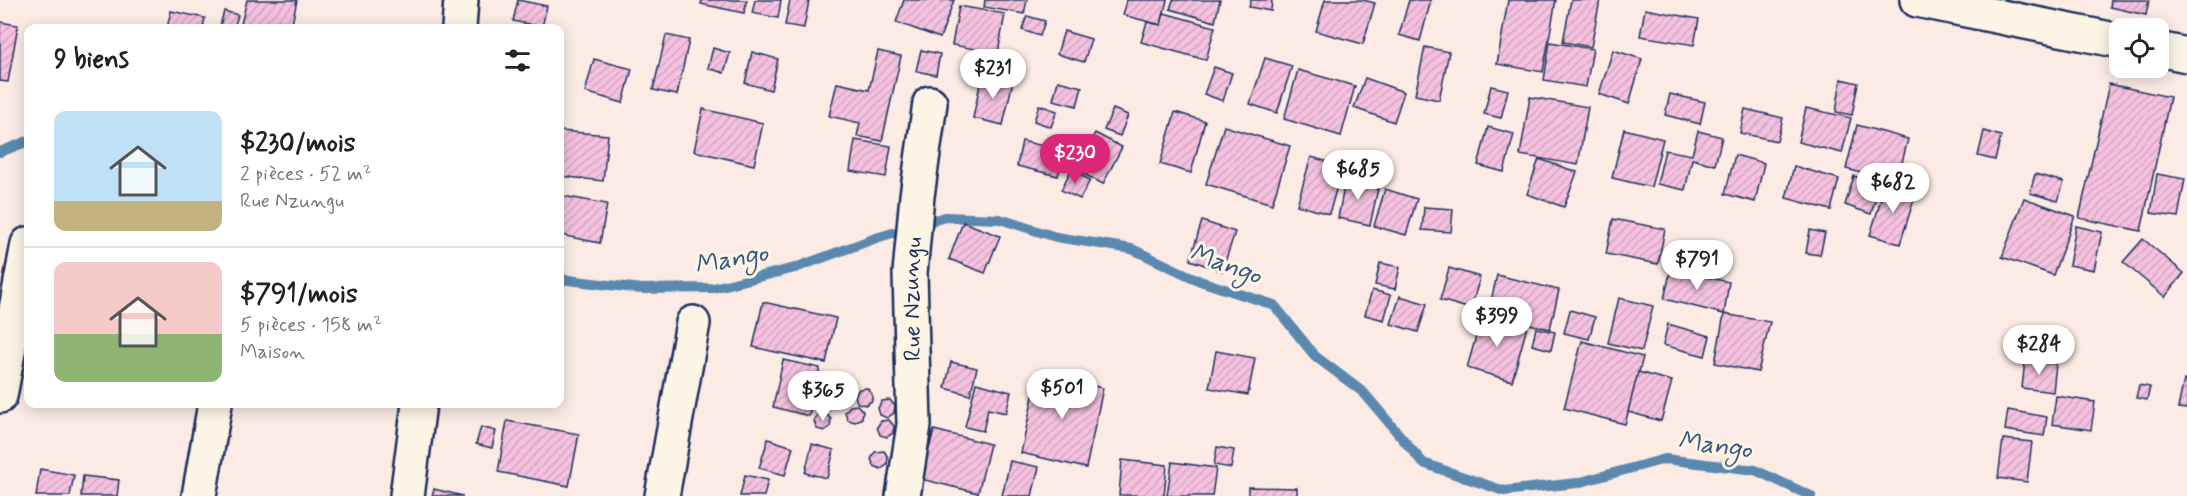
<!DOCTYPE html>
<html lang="fr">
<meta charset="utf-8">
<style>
:root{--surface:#fff;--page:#f2f2f2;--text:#222;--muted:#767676;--line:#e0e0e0;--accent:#db2777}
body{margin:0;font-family:Mynerve,sans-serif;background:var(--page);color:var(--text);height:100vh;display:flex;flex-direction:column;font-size:22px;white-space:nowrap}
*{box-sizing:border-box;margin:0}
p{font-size:20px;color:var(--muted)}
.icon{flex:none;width:33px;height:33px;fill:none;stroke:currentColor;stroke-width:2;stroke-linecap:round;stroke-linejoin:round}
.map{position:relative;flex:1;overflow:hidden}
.sheet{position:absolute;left:24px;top:24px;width:540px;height:384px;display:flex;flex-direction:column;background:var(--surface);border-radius:12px;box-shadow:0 3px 15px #0003}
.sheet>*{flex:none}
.controls{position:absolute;left:2109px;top:18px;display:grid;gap:12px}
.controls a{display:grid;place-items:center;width:60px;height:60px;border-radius:12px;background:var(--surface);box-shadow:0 3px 15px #0003;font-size:30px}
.price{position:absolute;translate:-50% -51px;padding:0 14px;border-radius:21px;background:#fff;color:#222;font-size:20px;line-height:39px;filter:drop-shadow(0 2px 3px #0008)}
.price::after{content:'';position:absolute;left:50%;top:36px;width:18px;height:14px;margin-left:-9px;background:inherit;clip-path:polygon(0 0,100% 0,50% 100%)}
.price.current{background:var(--accent);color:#fff}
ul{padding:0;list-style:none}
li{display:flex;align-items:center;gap:18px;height:150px;padding:0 30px}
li+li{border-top:2px solid var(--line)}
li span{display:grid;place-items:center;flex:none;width:168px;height:120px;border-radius:12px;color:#555}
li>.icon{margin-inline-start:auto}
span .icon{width:72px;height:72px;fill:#fffc;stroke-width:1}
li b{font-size:26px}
h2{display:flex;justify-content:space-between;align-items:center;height:72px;padding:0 30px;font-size:26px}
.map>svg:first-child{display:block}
</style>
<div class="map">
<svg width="2187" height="496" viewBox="0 0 2187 496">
<defs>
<pattern id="building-hatch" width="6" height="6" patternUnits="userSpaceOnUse" patternTransform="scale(1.5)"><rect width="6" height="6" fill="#f5c1de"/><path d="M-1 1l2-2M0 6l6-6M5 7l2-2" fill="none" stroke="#d1a6c1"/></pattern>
</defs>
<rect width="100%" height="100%" fill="#fbebe4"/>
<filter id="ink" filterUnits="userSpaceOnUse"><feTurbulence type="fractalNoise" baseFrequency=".0167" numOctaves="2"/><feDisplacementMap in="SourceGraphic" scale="12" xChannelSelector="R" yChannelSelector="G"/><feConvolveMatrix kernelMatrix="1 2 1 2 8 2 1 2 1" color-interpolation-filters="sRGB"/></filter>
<g filter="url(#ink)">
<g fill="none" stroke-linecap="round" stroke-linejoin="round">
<g stroke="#5a88af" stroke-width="10">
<polyline points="0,152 28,141"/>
<polyline points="560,279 642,289 713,288 795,268 876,238 945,217 1000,219 1056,237 1132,249 1200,281 1274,305 1315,356 1364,393 1423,463 1504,491 1577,483 1665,459 1755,470 1811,496"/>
</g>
</g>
<g fill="url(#building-hatch)" stroke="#1b2f5e" stroke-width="1.5">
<polygon points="247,0 297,0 292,24 278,21 276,28 240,28"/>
<polygon points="518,0 547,6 542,27 513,21"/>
<polygon points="702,0 747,0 744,13 701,4"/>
<polygon points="755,0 781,0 778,18 752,13"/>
<polygon points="790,0 809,0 804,28 785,25"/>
<polygon points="904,0 954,0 940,38 896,22"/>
<polygon points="985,0 1027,0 1024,14 984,7"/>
<polygon points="1127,0 1167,0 1161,25 1123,15"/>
<polygon points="1173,0 1220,0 1215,22 1170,9"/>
<polygon points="1251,0 1272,0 1271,11 1249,7"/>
<polygon points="1325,0 1363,0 1375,3 1363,44 1316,31"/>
<polygon points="1409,0 1431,0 1420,41 1399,35"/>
<polygon points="1508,0 1556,0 1543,72 1497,64"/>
<polygon points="1571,0 1600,0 1591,47 1563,42"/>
<polygon points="2111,0 2149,0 2146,15 2110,7"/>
<polygon points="959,6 1005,14 998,53 952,45"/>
<polygon points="1645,9 1699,19 1694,45 1640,36"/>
<polygon points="171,11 205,18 203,28 167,28"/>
<polygon points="224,11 238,15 234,28 220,26"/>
<polygon points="1164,13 1215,27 1206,60 1141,42 1147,22 1161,25"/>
<polygon points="1027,16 1045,21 1040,36 1022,30"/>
<polygon points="0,22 18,25 8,82 0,81"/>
<polygon points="1064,31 1091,39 1084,62 1057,54"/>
<polygon points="666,35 689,40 677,95 653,90"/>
<polygon points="1550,42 1593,49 1586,87 1544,80"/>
<polygon points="1425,47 1449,52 1439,100 1415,95"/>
<polygon points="713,48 730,53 724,73 708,68"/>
<polygon points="921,50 940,54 936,75 916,71"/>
<polygon points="1613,50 1642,59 1629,104 1599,94"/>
<polygon points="878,51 901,56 882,141 857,136 860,123 829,116 837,83 869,90"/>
<polygon points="752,52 778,59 771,90 745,83"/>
<polygon points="1265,58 1292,66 1277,113 1250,104"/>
<polygon points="594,59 632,69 623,103 585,92"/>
<polygon points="1214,67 1232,73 1223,101 1204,94"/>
<polygon points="1298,70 1355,86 1341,136 1284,119"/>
<polygon points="982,75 1013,81 1003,125 973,118"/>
<polygon points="1365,78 1404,92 1394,122 1354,108"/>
<polygon points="1841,79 1858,83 1852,115 1836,112"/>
<polygon points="1058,81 1082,87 1077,106 1053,100"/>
<polygon points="2109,84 2170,97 2141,231 2079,218"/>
<polygon points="1491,86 1508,90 1501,118 1484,114"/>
<polygon points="1670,94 1705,102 1700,124 1665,115"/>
<polygon points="1530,97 1588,107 1578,165 1520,155"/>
<polygon points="1039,105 1057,111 1051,127 1034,121"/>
<polygon points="1806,108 1851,118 1842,153 1798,142"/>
<polygon points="703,109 763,123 754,165 694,151"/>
<polygon points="1113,109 1128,115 1120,136 1104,130"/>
<polygon points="1745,109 1783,118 1777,141 1740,133"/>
<polygon points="1175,112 1205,121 1191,173 1160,164"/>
<polygon points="1857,125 1908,139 1897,182 1846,169"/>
<polygon points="1224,126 1290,146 1272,204 1206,184"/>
<polygon points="1488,127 1514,134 1504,172 1478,165"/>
<polygon points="1624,129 1663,139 1651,187 1612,178"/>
<polygon points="560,131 608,135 603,181 560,176"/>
<polygon points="1698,131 1722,137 1715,165 1692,159 1685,190 1657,184 1665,150 1692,155"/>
<polygon points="1984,131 2001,136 1995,160 1978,156"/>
<polygon points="1095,133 1122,147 1103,184 1076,170"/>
<polygon points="855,140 891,146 886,177 850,171"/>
<polygon points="1022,141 1064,151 1058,176 1017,166"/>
<polygon points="1735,155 1764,163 1755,202 1725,194"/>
<polygon points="1311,157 1343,166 1329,214 1297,205"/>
<polygon points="1539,159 1577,172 1564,207 1527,194"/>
<polygon points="1794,166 1839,179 1831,210 1786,198"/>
<polygon points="1071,170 1090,180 1080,199 1061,190"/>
<polygon points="2035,174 2064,182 2058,201 2030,193"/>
<polygon points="2157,174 2185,179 2178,217 2151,213"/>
<polygon points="1854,176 1880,185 1871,214 1845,205"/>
<polygon points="1346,177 1379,184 1370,225 1338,218"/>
<polygon points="1886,184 1916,193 1900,244 1870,235"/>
<polygon points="1385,189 1417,199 1406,235 1374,226"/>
<polygon points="563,196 607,204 600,243 560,235 560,214"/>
<polygon points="2024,198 2075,216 2053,275 2002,257"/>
<polygon points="1424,207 1453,209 1451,232 1422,230"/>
<polygon points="1613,219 1665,229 1658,264 1606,254"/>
<polygon points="1202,221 1235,232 1222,271 1190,260"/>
<polygon points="963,222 1000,236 985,273 949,259"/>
<polygon points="2076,226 2102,232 2094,270 2069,265"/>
<polygon points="1810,230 1825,233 1820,255 1806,253"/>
<polygon points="2143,239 2184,273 2165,297 2123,262"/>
<polygon points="1380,263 1400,267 1395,289 1375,285"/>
<polygon points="1449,268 1480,277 1471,309 1440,300"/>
<polygon points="1671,269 1729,282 1724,314 1664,299"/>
<polygon points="1497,275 1559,290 1550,329 1488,314"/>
<polygon points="1372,290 1391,295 1384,320 1365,315"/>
<polygon points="1400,296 1427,304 1418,332 1391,324"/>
<polygon points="1619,298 1653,306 1642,351 1608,343"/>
<polygon points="763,302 836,318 826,363 753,347"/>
<polygon points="1570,310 1595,317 1589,339 1564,333"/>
<polygon points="1724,314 1770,322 1758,372 1715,363"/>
<polygon points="1482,315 1527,327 1512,381 1467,368"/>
<polygon points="1668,324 1710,336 1705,356 1663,345"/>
<polygon points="1536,328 1555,332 1551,350 1532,345"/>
<polygon points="1582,341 1643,357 1625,424 1564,408"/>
<polygon points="1216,351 1255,358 1248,395 1209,388"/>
<polygon points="783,360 820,368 809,416 773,407"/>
<polygon points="2025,360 2056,364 2053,392 2022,388"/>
<polygon points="951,362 977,368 970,395 945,388"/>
<polygon points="1638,372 1672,381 1661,421 1628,412"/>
<polygon points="1038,373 1103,388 1086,468 1021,453"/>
<polygon points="2184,380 2187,381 2187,409 2178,408"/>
<polygon points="976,383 1011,392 1006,413 988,409 983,431 965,427"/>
<polygon points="835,385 840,391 839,398 832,403 825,399 823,393 827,386"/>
<polygon points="2139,385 2150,387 2147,400 2136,398"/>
<polygon points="867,388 872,394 872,401 865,405 857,403 855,395 859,389"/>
<polygon points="2056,396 2095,402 2091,430 2052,424"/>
<polygon points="890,400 895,406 894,413 887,418 880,415 878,408 882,401"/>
<polygon points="857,405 863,411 862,418 855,422 848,420 845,412 850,406"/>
<polygon points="2008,410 2047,417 2044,436 2005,430"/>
<polygon points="818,414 826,414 831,419 830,427 824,431 817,429 814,421"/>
<polygon points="889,420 894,426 893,433 887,437 880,435 877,427 881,421"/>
<polygon points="507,421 579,434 569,486 498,472"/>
<polygon points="481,427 496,431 492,448 476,444"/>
<polygon points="934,430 990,444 978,493 921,479"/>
<polygon points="768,439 793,447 785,475 759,468"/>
<polygon points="2003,439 2032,442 2027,482 1998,478"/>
<polygon points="812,444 834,450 827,478 805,473"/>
<polygon points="1217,447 1234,450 1231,468 1214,465"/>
<polygon points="884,451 888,457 887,465 881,469 874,466 871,459 875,452"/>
<polygon points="1122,460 1167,465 1164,496 1119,495"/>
<polygon points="1010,461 1039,467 1032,496 1002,496"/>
<polygon points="1172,462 1216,468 1212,496 1167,496"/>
<polygon points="40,469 74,475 70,496 36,496"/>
<polygon points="745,475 768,480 764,496 740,496"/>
<polygon points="83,476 119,480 117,496 81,496"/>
<polygon points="1248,487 1297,488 1297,496 1248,496"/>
<polygon points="434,489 463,496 432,496"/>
</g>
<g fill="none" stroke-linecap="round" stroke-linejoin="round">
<defs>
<g id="minor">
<polyline points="0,396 28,244"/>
<polyline points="199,496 215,404"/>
<polyline points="662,496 693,323"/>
<path id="s1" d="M903,496L914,425L910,273L917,196L930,103"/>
</g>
<g id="tertiary">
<polyline points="1917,0 2120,41"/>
<polyline points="459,28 461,0"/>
<polyline points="2158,49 2187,55"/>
<polyline points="407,496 419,404"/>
</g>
</defs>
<use href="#minor" stroke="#1b2f5e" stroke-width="38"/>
<use href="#tertiary" stroke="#1b2f5e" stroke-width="38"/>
<use href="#minor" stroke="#fcf5e5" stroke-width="33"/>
<use href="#tertiary" stroke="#fcf5e5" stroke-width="33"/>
</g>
</g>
<g text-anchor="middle" stroke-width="6" stroke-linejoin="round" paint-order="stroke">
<g font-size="24" fill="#1b2f5e" stroke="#fcf5e5">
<text dy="8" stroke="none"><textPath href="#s1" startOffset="198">Rue Nzungu</textPath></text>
</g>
<g font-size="26" font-style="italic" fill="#355480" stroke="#fcf5e5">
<text transform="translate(731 258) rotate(-10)" y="9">Mango</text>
<text transform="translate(1226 263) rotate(20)" y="9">Mango</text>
<text transform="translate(1715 444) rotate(8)" y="9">Mango</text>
</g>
</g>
</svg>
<div class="controls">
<a><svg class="icon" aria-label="locate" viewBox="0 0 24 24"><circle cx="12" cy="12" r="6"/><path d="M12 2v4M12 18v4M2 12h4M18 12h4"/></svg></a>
</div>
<b class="price" style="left:993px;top:100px">$231</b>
<b class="price current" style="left:1075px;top:185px">$230</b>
<b class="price" style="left:1358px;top:201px">$685</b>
<b class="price" style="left:1893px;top:214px">$682</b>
<b class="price" style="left:1697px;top:291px">$791</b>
<b class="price" style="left:1497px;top:348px">$399</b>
<b class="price" style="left:2039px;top:376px">$284</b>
<b class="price" style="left:1062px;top:420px">$501</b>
<b class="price" style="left:823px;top:422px">$365</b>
<section class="sheet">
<h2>9 biens<svg class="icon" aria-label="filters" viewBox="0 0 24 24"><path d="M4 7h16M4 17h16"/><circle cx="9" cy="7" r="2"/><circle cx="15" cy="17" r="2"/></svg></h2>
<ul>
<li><span style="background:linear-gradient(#bfe0f5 75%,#c2b280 0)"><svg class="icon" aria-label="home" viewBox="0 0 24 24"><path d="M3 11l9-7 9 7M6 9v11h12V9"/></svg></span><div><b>$230/mois</b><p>2 pièces · 52 m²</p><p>Rue Nzungu</p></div></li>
<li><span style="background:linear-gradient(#f6c9c9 60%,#8fb573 0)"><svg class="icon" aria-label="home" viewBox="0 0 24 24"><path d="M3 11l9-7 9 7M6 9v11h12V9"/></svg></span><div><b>$791/mois</b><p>5 pièces · 158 m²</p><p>Maison</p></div></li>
</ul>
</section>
</div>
